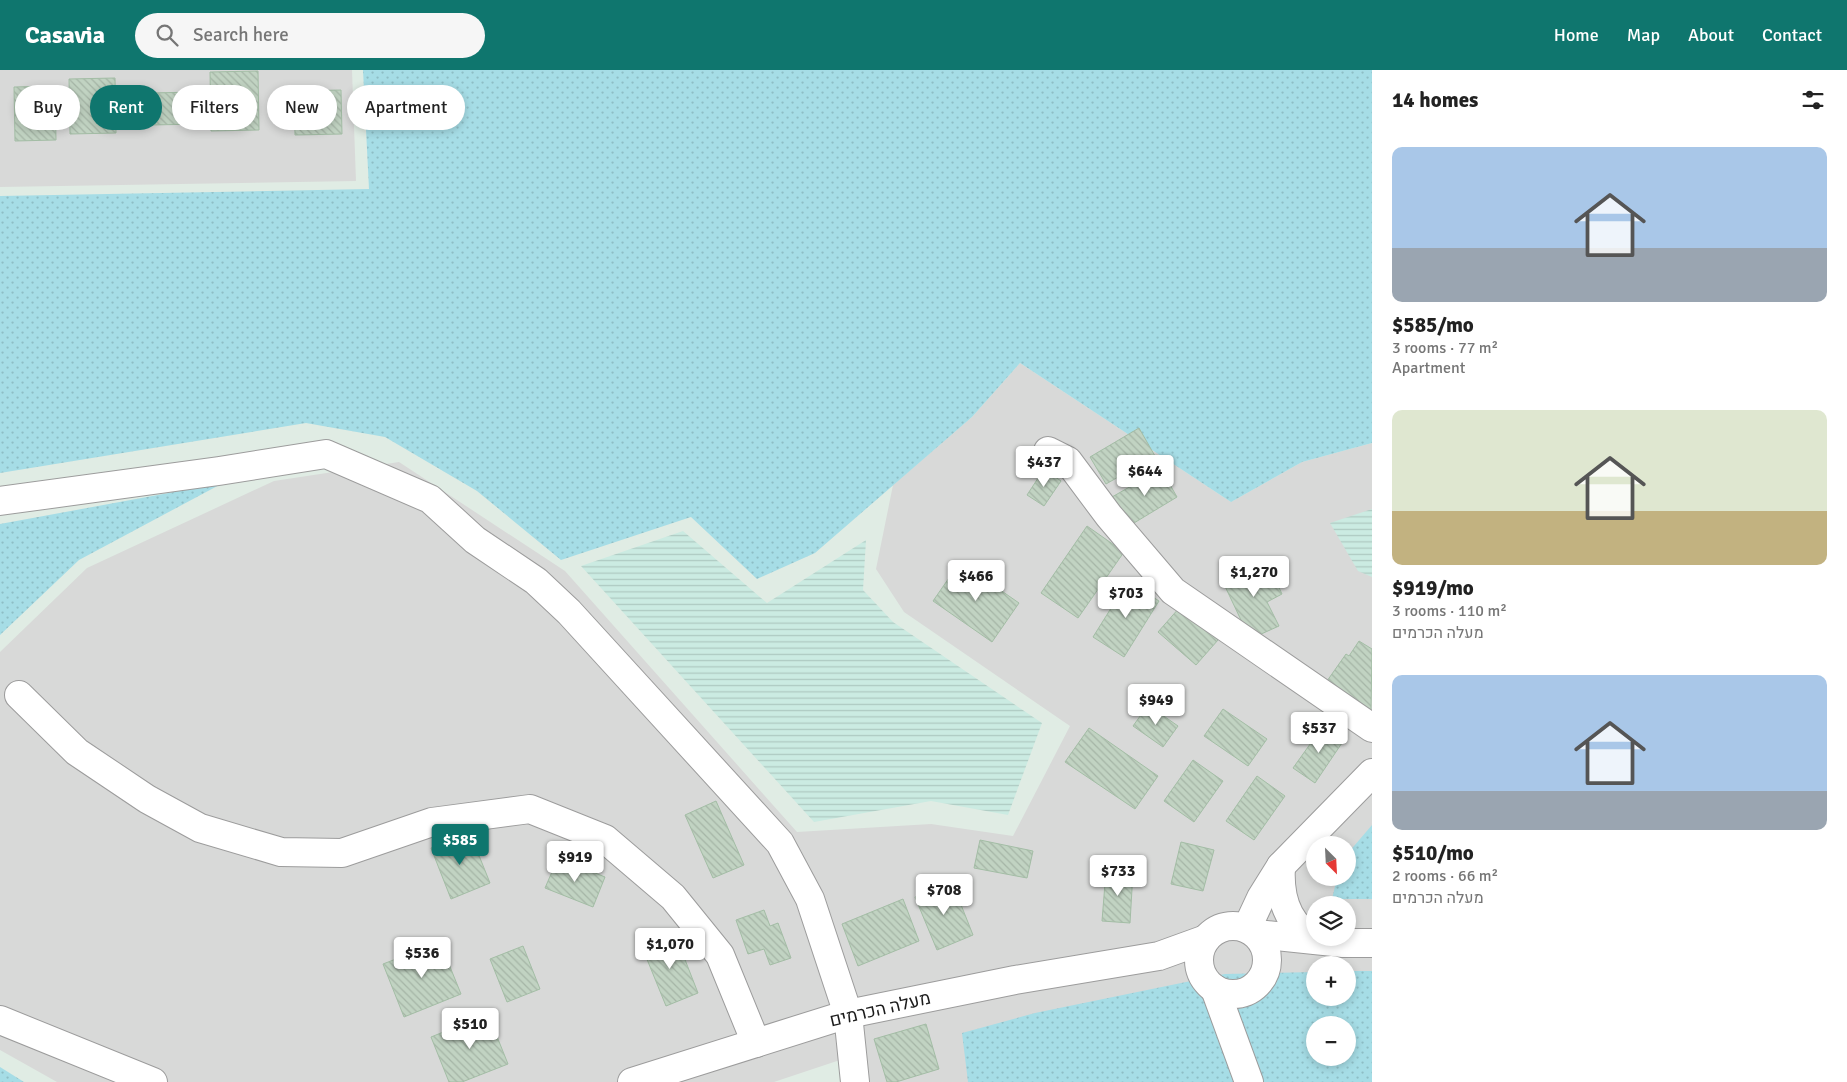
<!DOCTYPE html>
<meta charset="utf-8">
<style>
:root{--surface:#fff;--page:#f6f6f6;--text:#222;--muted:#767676;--accent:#0f766e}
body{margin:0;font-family:Signika,Heebo,sans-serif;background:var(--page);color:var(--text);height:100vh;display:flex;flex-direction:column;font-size:19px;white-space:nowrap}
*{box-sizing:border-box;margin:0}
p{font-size:16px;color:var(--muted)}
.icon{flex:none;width:28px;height:28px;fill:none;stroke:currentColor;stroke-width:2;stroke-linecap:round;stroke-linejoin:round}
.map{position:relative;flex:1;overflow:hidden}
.sheet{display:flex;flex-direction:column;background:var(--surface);width:475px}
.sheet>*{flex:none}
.hud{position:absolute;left:15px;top:15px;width:475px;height:45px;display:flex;gap:10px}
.needle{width:32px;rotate:156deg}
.buttons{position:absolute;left:1306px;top:766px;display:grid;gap:10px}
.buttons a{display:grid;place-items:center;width:50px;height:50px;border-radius:50%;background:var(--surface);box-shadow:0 2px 8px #0003;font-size:25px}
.price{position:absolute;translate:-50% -42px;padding:0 11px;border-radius:5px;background:#fff;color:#222;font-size:16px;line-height:32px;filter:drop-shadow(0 1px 2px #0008)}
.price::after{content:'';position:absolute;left:50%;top:30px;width:15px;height:11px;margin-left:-8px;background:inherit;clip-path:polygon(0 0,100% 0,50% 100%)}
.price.current{background:var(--accent);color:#fff}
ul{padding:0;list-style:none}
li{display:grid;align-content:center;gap:10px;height:265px;padding:0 20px}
li span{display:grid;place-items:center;height:155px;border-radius:10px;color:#555}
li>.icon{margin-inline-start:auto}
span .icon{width:90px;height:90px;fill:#fffc;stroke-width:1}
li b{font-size:21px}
h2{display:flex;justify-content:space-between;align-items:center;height:60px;padding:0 20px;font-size:21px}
.chip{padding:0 18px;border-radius:22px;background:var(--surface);box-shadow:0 2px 8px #0003;font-size:18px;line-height:45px}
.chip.current{background:var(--accent);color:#fff}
header{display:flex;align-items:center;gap:30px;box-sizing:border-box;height:70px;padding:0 25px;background:var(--accent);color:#fff}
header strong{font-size:24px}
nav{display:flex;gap:28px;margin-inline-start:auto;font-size:18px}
.search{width:350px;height:45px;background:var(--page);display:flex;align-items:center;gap:12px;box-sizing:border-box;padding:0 18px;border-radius:28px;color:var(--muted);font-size:19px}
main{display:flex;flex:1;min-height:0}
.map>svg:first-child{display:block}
</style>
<header>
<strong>Casavia</strong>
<div class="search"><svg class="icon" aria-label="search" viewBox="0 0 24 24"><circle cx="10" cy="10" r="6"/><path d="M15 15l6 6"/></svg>Search here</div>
<nav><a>Home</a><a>Map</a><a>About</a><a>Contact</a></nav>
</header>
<main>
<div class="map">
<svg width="1372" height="1012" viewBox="0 0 1372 1012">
<defs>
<pattern id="farmland-rules" width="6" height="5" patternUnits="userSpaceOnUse" patternTransform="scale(1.25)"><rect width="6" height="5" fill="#cbebe2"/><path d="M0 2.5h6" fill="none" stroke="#aec9c1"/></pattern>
<pattern id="grass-dots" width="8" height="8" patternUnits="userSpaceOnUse" patternTransform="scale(1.25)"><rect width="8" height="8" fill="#a6dde6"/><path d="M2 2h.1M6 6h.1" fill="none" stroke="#8ebdc5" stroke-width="1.8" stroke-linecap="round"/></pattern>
<pattern id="building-back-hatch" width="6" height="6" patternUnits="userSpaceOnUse" patternTransform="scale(1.25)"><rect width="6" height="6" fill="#c1d3c2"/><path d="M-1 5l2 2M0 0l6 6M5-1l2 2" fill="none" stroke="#a5b5a6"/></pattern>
</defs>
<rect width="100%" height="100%" fill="#e0ece4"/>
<g fill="#d8d9d8" fill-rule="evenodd">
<polygon points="0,0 352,0 356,111 0,117"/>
<path d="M1020,293L1231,432L1302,392L1372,373V1012H845L840,990L774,1012H57L0,980V582L87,498L274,411L399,392L565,501L797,762L931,754L1013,766L1070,656L904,542L876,499L893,415L972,347ZM1315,775H1348V808H1315ZM1315,835H1348V868H1315ZM1315,895H1348V928H1315ZM1315,955H1348V988H1315Z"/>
</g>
<g fill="url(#farmland-rules)">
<polygon points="1372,439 1372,507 1358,501 1330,453"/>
<polygon points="683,461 767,533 866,470 863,520 893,552 1042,653 1008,745 931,731 814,752 581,496"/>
</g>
<g fill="url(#grass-dots)" fill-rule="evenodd">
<polygon points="363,0 1372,0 1372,373 1302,392 1231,432 1020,293 972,347 815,483 757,509 691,447 561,490 477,421 385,367 306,353 0,403 0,126 369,119"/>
<polygon points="223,413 79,490 0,565 0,454"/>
<polygon points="1372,755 1372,829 1332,829 1337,808 1348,808 1348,783"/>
<path d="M1348,901H1372V1012H968L962,963L1035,943L1225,904L1315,902V928H1348ZM1315,955H1348V988H1315Z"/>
<polygon points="0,997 24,1012 0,1012"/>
</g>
<g fill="url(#building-back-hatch)" stroke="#a3bda5">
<polygon points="258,1 259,60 211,61 210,2"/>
<polygon points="115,8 116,63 70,64 69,9"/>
<polygon points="55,16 56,70 15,71 14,17"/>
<polygon points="341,20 342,64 295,65 294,21"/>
<polygon points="198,22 199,54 150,55 149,23"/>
<polygon points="1139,358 1155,386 1106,414 1090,387"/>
<polygon points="1044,399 1061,411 1044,436 1027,425"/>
<polygon points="1161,399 1177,427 1129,456 1112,427"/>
<polygon points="1087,456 1124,482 1078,548 1041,523"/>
<polygon points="1266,490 1282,524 1267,532 1279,556 1250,569 1222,510"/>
<polygon points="960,492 1019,533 992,572 933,531"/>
<polygon points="1128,511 1159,531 1124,587 1093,567"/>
<polygon points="1180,537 1218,570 1196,595 1158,562"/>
<polygon points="1359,571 1372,579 1371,640 1327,611 1346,584 1349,586"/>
<polygon points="1148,635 1178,656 1163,677 1133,656"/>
<polygon points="1223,639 1267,669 1248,696 1204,666"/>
<polygon points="1323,656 1344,670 1315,713 1293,698"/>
<polygon points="1089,658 1158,706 1135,739 1065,692"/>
<polygon points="1193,690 1223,711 1194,752 1164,731"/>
<polygon points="1257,706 1285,726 1254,770 1226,751"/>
<polygon points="716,731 744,795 713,808 685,745"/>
<polygon points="470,763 490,813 451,829 431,778"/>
<polygon points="980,770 1033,781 1027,808 974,798"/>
<polygon points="1181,772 1214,780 1203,821 1171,814"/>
<polygon points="558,788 605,807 593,837 545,818"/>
<polygon points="1106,801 1133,802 1130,853 1102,851"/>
<polygon points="952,812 973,865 937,880 915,827"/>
<polygon points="903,829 919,871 858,896 842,854"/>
<polygon points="764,840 770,856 778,853 791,888 770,895 764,879 748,884 736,850"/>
<polygon points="675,864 698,923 666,936 642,877"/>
<polygon points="440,872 461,924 404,947 383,894"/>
<polygon points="523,876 540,919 507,932 490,889"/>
<polygon points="488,944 508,994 462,1012 449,1012 431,967"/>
<polygon points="926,954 939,999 896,1012 887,1012 874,969"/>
</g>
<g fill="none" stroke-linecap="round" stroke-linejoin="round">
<defs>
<g id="minor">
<polyline points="1048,381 1068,391 1109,446 1173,521 1372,658"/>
<polyline points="0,431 219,401 326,384 430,429 475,470 536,511 569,542 780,773 810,829 848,944 855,1012"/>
<polyline points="19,625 77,682 147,729 200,758 281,782 342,783 432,752 530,739 605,769 673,827 720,885 756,973"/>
<path d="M1281,796C1279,826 1287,856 1316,870"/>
<circle cx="1233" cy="890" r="34"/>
<polyline points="1247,858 1261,828 1281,796 1372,703"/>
<polyline points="1256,864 1343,873 1372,873"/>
<polyline points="1215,919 1249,1012"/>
<polyline points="0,950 153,1012"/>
<polyline points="632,1012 848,944 1015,910 1159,886 1206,869"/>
</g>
</defs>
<use href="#minor" stroke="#9c9c9c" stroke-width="30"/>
<use href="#minor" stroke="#fff" stroke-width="28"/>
</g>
<g text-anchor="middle" stroke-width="4" stroke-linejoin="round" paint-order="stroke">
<g font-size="18" fill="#1b1b1b" stroke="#fff">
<text transform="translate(880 939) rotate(-13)" y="6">מעלה הכרמים</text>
</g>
</g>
</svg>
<div class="buttons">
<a><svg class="needle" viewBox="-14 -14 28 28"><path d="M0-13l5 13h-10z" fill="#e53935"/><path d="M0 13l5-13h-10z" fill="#767676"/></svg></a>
<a><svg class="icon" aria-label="layers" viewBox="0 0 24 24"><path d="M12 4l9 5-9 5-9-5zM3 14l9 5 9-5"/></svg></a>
<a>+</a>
<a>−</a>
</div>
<b class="price" style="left:1044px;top:418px">$437</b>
<b class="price" style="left:1145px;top:427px">$644</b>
<b class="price" style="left:1254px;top:528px">$1,270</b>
<b class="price" style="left:976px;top:532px">$466</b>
<b class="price" style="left:1126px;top:549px">$703</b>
<b class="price" style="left:1156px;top:656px">$949</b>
<b class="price" style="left:1319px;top:684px">$537</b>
<b class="price current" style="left:460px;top:796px">$585</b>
<b class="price" style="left:575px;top:813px">$919</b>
<b class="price" style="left:1118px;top:827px">$733</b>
<b class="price" style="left:944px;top:846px">$708</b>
<b class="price" style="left:670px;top:900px">$1,070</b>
<b class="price" style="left:422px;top:909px">$536</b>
<b class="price" style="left:470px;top:980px">$510</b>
<div class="hud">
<a class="chip">Buy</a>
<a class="chip current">Rent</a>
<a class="chip">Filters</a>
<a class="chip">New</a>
<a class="chip">Apartment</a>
</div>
</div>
<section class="sheet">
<h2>14 homes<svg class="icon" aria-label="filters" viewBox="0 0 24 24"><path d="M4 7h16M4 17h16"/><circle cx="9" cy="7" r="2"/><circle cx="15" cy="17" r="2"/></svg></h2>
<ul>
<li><span style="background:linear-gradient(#a9c7e8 65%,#9aa5b1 0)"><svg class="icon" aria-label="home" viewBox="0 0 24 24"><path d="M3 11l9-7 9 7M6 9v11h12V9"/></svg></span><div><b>$585/mo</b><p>3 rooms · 77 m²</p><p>Apartment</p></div></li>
<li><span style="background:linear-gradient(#dfe7d0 65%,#c2b280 0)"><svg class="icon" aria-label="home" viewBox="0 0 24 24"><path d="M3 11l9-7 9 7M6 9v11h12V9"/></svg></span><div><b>$919/mo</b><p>3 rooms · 110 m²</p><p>מעלה הכרמים</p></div></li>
<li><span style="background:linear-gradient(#a9c7e8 75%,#9aa5b1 0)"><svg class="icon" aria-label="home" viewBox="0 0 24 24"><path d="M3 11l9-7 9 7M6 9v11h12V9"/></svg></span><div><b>$510/mo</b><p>2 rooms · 66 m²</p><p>מעלה הכרמים</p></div></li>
</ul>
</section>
</main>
